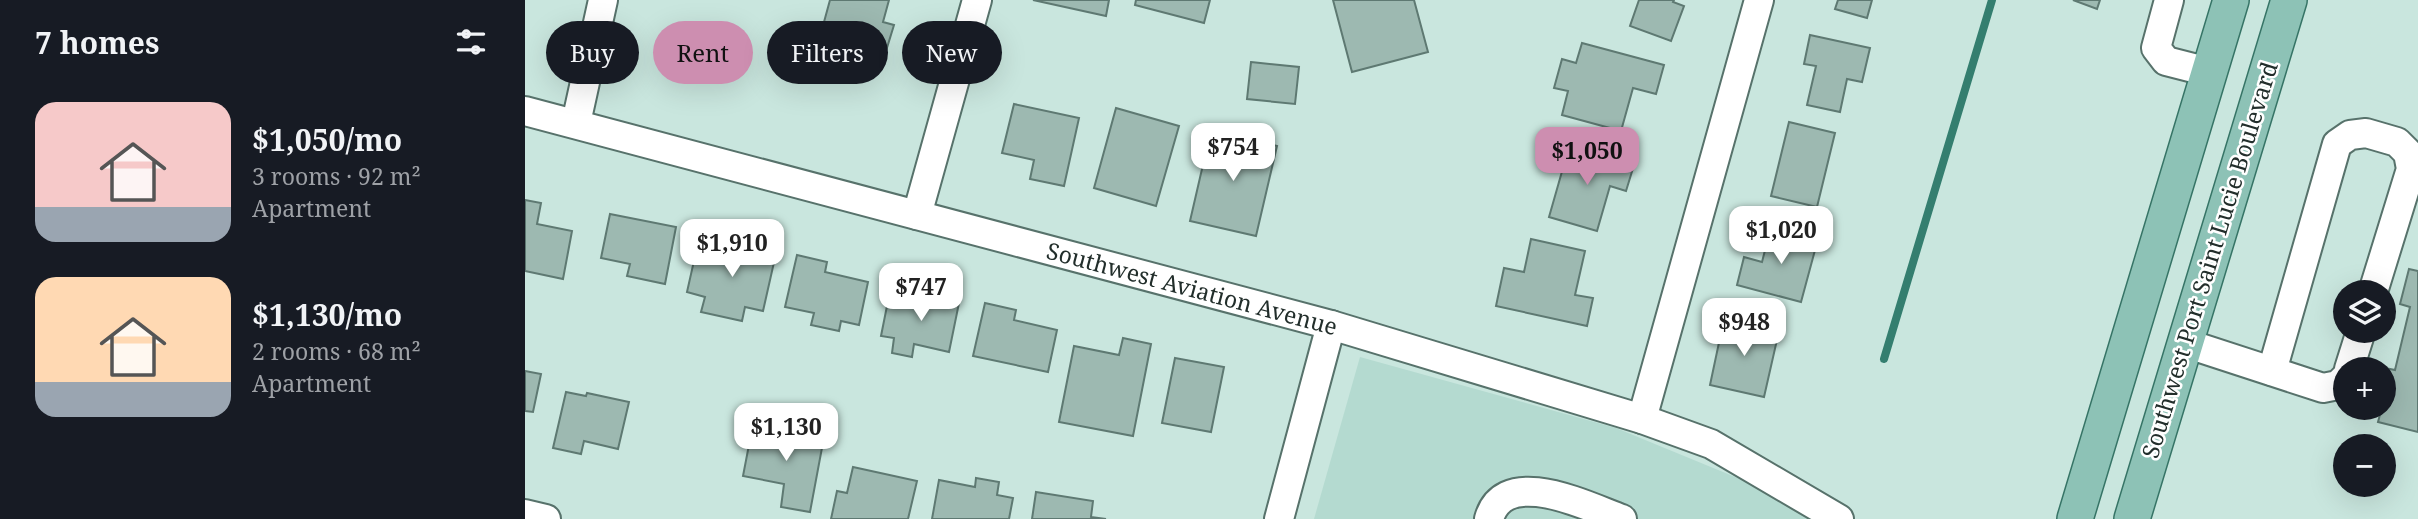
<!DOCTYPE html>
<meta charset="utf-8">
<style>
:root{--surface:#171b24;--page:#20242c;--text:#f1f3f6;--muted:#9ea1a6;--accent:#cd8eb0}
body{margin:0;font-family:"Noto Serif",serif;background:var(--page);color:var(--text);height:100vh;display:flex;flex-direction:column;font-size:26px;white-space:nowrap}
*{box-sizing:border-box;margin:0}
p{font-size:23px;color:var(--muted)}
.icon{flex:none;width:38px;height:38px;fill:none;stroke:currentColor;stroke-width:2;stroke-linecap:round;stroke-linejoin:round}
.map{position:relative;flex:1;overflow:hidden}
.sheet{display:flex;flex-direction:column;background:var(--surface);width:525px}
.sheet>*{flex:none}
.top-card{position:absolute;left:21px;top:21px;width:665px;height:63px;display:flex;gap:14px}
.fabs{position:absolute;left:1808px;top:280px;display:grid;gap:14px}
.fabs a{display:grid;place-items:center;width:63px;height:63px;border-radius:50%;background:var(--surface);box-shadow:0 7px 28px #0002;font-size:35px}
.price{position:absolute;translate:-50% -60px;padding:0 16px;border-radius:14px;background:#fff;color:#222;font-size:23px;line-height:46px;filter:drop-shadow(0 2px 4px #0008)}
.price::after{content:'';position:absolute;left:50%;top:42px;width:21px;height:16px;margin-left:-10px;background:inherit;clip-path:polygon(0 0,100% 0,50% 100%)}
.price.on{background:var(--accent);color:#111}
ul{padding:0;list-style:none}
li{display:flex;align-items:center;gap:21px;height:175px;padding:0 35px}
li span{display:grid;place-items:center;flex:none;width:196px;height:140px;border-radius:21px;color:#555}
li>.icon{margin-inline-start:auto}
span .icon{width:84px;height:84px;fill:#fffc;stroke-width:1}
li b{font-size:30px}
h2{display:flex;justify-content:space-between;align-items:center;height:84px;padding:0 35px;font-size:30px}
.tag{padding:0 24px;border-radius:32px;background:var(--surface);box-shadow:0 7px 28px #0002;font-size:24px;line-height:63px}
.tag.on{background:var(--accent);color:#111}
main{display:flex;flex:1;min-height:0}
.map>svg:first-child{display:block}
</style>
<main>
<section class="sheet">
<h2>7 homes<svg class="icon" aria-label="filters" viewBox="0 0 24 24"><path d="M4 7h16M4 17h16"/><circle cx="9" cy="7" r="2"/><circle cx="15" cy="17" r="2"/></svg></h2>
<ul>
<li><span style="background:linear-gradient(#f6c9c9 75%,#9aa5b1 0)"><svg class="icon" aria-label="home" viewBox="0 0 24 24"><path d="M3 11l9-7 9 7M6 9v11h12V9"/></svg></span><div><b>$1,050/mo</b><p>3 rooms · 92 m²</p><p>Apartment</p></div></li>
<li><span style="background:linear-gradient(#ffd9b3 75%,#9aa5b1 0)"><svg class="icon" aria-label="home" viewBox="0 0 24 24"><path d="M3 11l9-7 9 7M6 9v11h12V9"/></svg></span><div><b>$1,130/mo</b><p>2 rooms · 68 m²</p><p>Apartment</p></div></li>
</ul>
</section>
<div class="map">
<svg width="1893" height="519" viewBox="0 0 1893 519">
<rect width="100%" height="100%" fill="#c9e6de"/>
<polygon fill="#b4dad0" points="835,357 1091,428 1215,479 1285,519 789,519"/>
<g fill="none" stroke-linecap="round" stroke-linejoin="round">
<polyline stroke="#347e6f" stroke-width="8" points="1359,359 1467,0"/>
</g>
<g fill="#9db9b1" stroke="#5e7972" stroke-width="2">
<polygon points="305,0 364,0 358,22 369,25 361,51 296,33"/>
<polygon points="508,0 584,0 581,16"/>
<polygon points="611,0 685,0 679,23 610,5"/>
<polygon points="808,0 889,0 903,52 827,72"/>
<polygon points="1114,0 1149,0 1148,2 1159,6 1146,41 1105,26"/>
<polygon points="1313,0 1347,0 1342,18 1310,9"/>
<polygon points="1548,0 1575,0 1572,9"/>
<polygon points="1285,35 1345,48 1337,82 1322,79 1315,112 1282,105 1291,66 1279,64"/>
<polygon points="1057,43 1139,65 1131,94 1108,88 1096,131 1037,115 1043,91 1029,88 1037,59 1051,63"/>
<polygon points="726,62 774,67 770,104 722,99"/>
<polygon points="489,104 554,118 539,186 505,179 509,160 477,153"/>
<polygon points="591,108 654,126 631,206 569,188"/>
<polygon points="1264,122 1310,133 1292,207 1246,196"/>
<polygon points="686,130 752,146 731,236 665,221"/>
<polygon points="1044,147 1109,165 1101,191 1085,186 1072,231 1024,217"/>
<polygon points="0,200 16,203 12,224 47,231 38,279 0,271"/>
<polygon points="85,214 151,227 140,284 102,276 105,264 76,258"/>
<polygon points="1246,227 1293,239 1276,302 1212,285 1219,257 1237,262"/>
<polygon points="1006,239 1060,251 1050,295 1068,298 1062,326 971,306 979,268 999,272"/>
<polygon points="220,242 252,249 238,311 220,307 217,321 176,312 180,297 162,292 173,243 218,253"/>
<polygon points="272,255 302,262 300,272 343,282 334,325 316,321 314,331 286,325 289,313 260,307"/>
<polygon points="1884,269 1893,271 1893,432 1853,422 1860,396 1858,369 1855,369 1855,367 1870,370 1885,307 1875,304"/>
<polygon points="408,293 435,298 424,352 389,344 387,357 367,353 369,338 356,336 364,296 405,304"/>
<polygon points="460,303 491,310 489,320 532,330 523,372 448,356"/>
<polygon points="1199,319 1254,331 1239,397 1185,385"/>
<polygon points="598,338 626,344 608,436 534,422 549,346 594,355"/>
<polygon points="650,358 699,367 686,432 637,423"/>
<polygon points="0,371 16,374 8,412 0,411"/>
<polygon points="41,392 61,396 62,393 104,402 93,449 59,441 56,454 28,448"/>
<polygon points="228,424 299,437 285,512 256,507 259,484 218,476"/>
<polygon points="328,467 392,481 383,519 306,519 312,491 322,493"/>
<polygon points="451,478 474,482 472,495 488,498 484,519 407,519 414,480 450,487"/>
<polygon points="511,492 568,501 566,517 581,519 507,519"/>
</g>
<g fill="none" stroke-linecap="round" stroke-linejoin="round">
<defs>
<g id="minor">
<polyline points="1644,0 1631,48 1641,61 1684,72"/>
<polyline points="0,111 806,325 1117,419 1186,444 1314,519"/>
<polyline points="51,123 78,0"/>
<polyline points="392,215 452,0"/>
<polyline points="1660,343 1798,388 1813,385 1820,378"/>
<polyline points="1824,369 1836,331"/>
<polyline points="1747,371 1812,144 1825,135 1841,133 1872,142 1883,153 1886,169 1848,292"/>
<polyline points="1117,419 1234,0"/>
<polyline points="0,514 21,519"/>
<polyline points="754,519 806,325"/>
<path d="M964,519C979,464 1063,507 1097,519"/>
</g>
<g id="major">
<polyline points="1550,519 1706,0"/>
<polyline points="1607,519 1764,0"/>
</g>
</defs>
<use href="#minor" stroke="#57726b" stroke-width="32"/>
<use href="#major" stroke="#367466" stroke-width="38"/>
<use href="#minor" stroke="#fff" stroke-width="28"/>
<use href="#major" stroke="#8dc2b6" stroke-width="35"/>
</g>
<g text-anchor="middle" stroke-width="5" stroke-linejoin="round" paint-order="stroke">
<g font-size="23" fill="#222e2b" stroke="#fff">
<text transform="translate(1685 260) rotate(-73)" y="8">Southwest Port Saint Lucie Boulevard</text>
<text transform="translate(667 289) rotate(15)" y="8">Southwest Aviation Avenue</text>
</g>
</g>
</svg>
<div class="fabs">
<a><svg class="icon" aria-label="layers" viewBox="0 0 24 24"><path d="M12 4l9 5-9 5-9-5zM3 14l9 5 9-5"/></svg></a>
<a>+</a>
<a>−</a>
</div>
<b class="price" style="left:708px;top:183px">$754</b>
<b class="price on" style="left:1062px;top:187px">$1,050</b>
<b class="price" style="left:1256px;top:266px">$1,020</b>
<b class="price" style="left:207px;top:279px">$1,910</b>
<b class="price" style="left:396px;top:323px">$747</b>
<b class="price" style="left:1219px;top:358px">$948</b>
<b class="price" style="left:261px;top:463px">$1,130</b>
<div class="top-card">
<a class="tag">Buy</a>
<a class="tag on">Rent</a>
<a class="tag">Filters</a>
<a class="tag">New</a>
</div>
</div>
</main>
